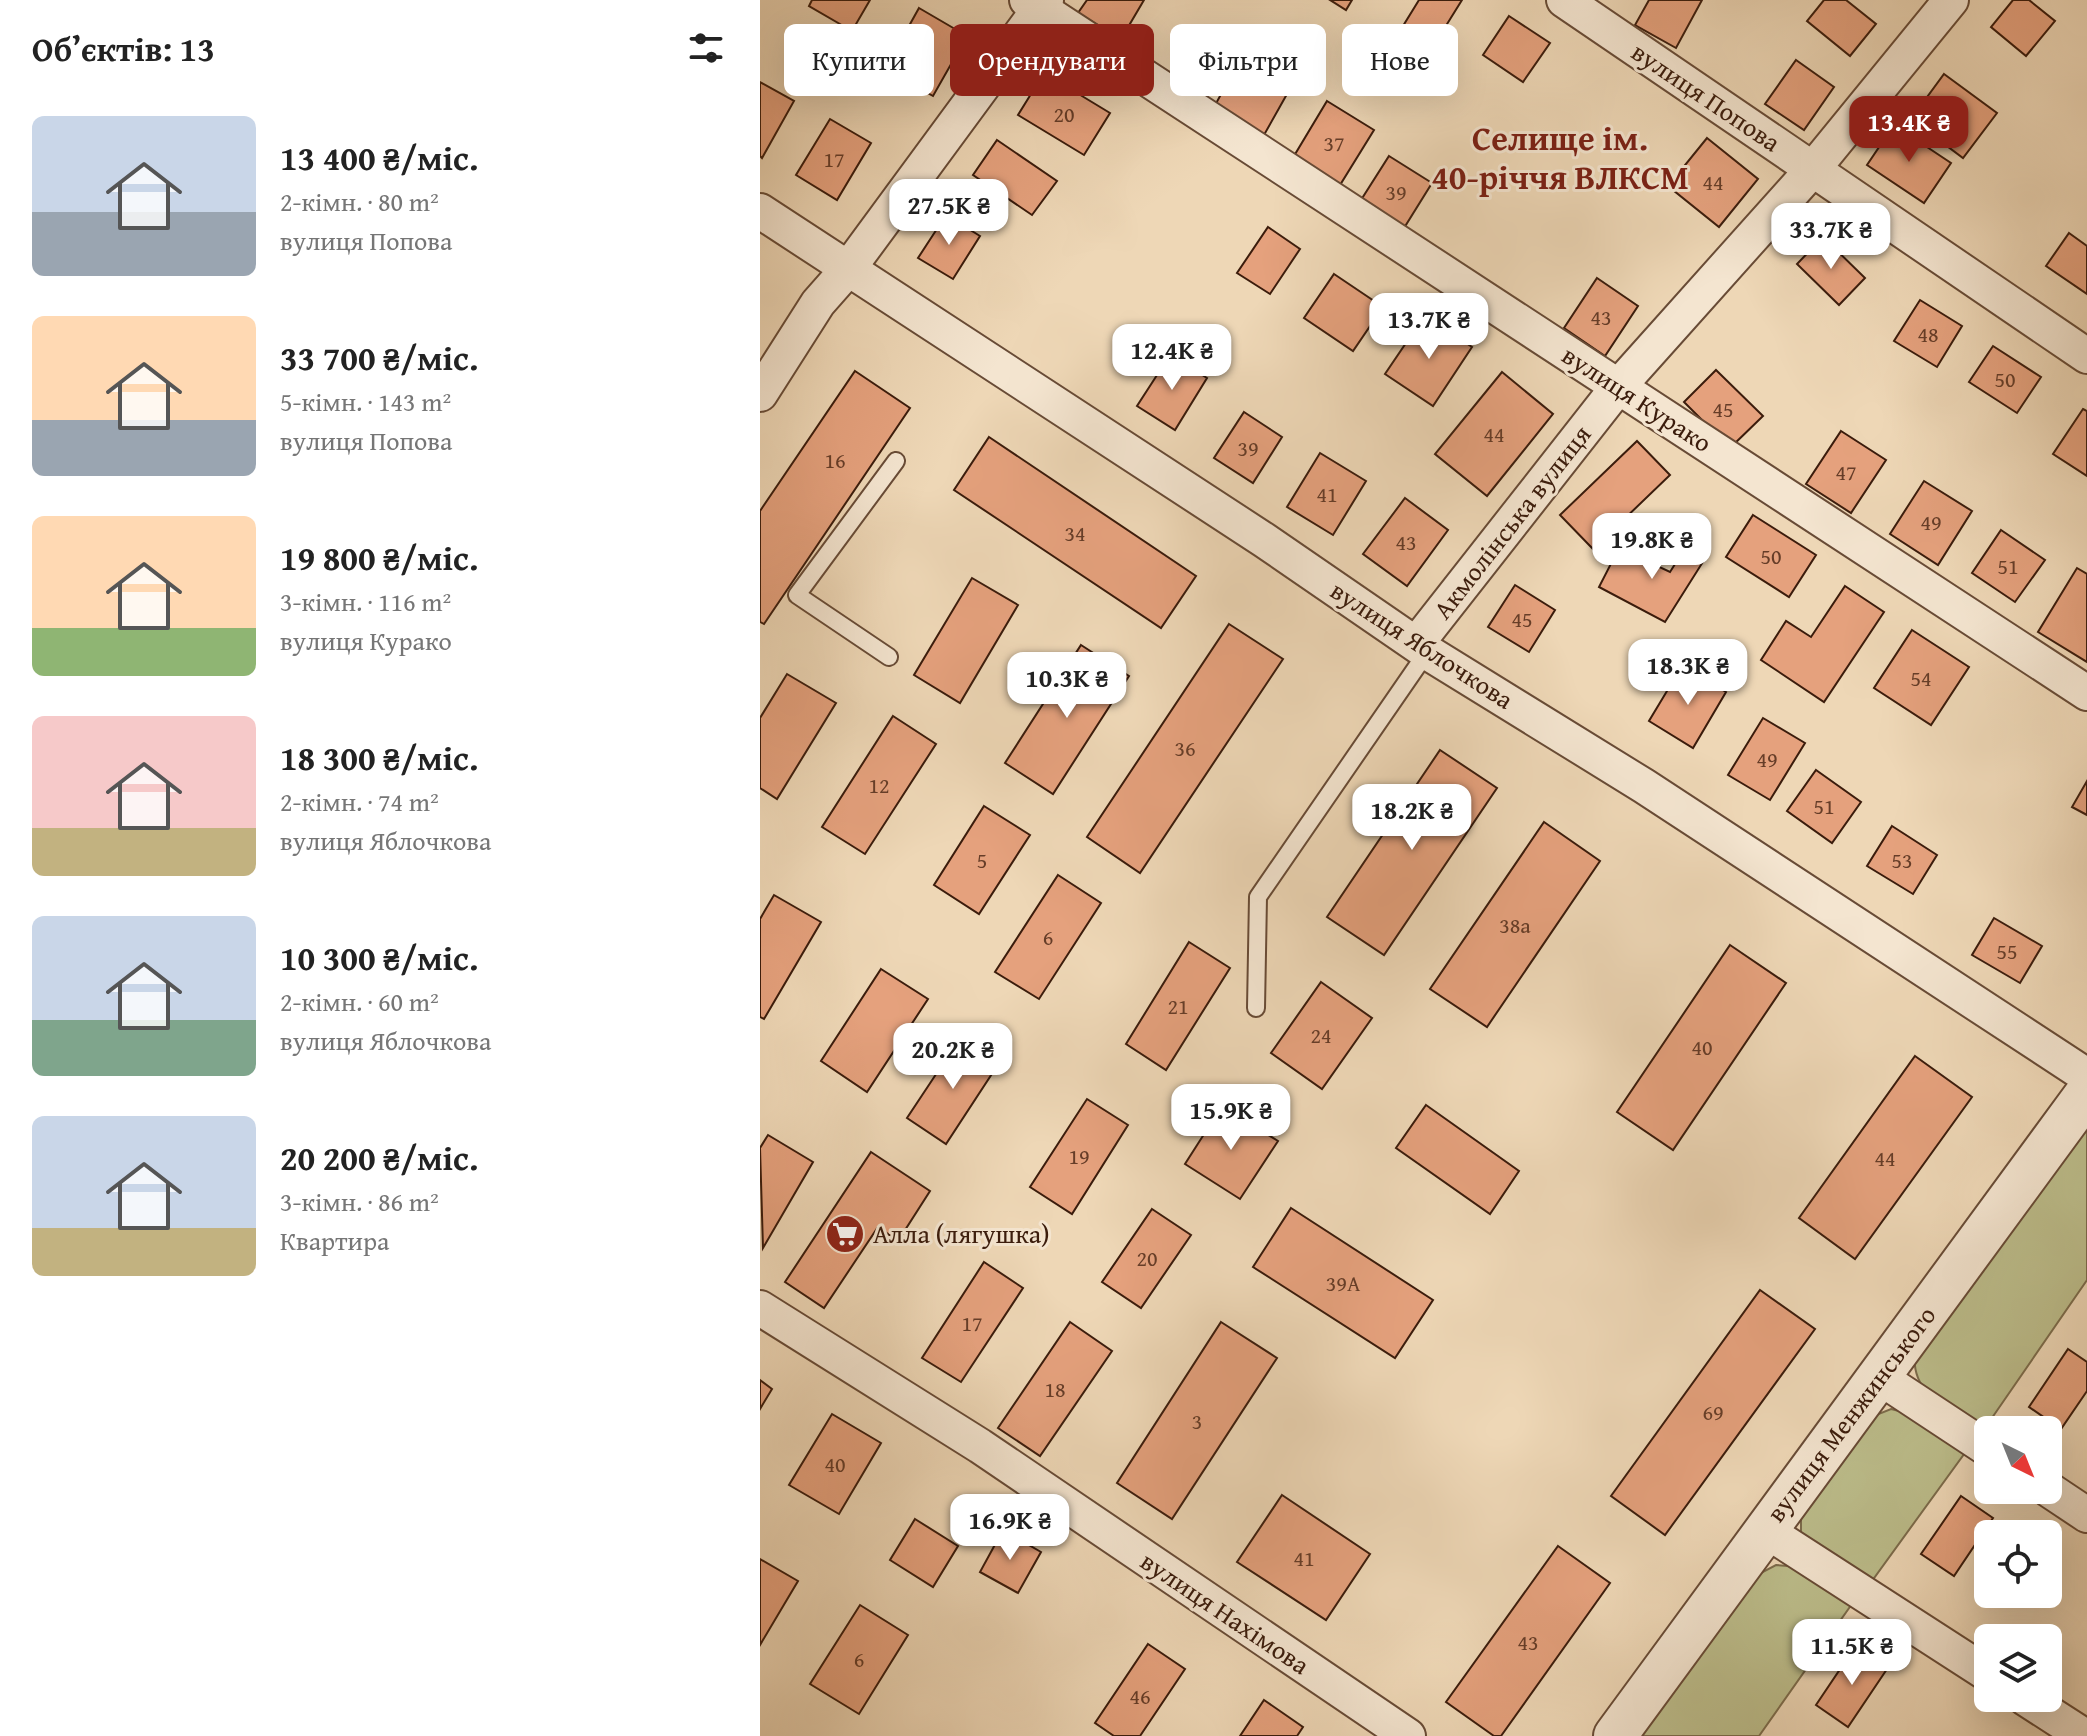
<!DOCTYPE html>
<html lang="uk">
<meta charset="utf-8">
<style>
:root{--surface:#fff;--page:#f6f6f6;--text:#222;--muted:#767676;--accent:#8f2418}
body{margin:0;font-family:"Gentium Book Plus",serif;background:var(--page);color:var(--text);height:100vh;display:flex;flex-direction:column;font-size:30px;white-space:nowrap}
*{box-sizing:border-box;margin:0}
p{font-size:26px;color:var(--muted)}
.icon{flex:none;width:44px;height:44px;fill:none;stroke:currentColor;stroke-width:2;stroke-linecap:round;stroke-linejoin:round}
.map{position:relative;flex:1;overflow:hidden}
.side{display:flex;flex-direction:column;background:var(--surface);width:760px}
.side>*{flex:none}
.banner{position:absolute;left:24px;top:24px;width:760px;height:72px;display:flex;gap:16px}
.needle{width:52px;rotate:137deg}
.fabs{position:absolute;left:1214px;top:1416px;display:grid;gap:16px}
.fabs a{display:grid;place-items:center;width:88px;height:88px;border-radius:12px;background:var(--surface);box-shadow:0 8px 32px #0002;font-size:40px}
.price{position:absolute;translate:-50% -68px;padding:0 18px;border-radius:16px;background:#fff;color:#222;font-size:26px;line-height:52px;filter:drop-shadow(0 2px 4px #0008)}
.price::after{content:'';position:absolute;left:50%;top:48px;width:24px;height:18px;margin-left:-12px;background:inherit;clip-path:polygon(0 0,100% 0,50% 100%)}
.price.on{background:var(--accent);color:#fff}
ul{padding:0;list-style:none}
li{display:flex;align-items:center;gap:24px;height:200px;padding:0 32px}
li span{display:grid;place-items:center;flex:none;width:224px;height:160px;border-radius:12px;color:#555}
li>.icon{margin-inline-start:auto}
span .icon{width:96px;height:96px;fill:#fffc;stroke-width:1}
li b{font-size:34px}
h2{display:flex;justify-content:space-between;align-items:center;height:96px;padding:0 32px;font-size:34px}
.tag{padding:0 28px;border-radius:12px;background:var(--surface);box-shadow:0 8px 32px #0002;font-size:28px;line-height:72px}
.tag.on{background:var(--accent);color:#fff}
main{display:flex;flex:1;min-height:0}
.map>svg:first-child{display:block}
</style>
<main>
<section class="side">
<h2>Об’єктів: 13<svg class="icon" aria-label="filters" viewBox="0 0 24 24"><path d="M4 7h16M4 17h16"/><circle cx="9" cy="7" r="2"/><circle cx="15" cy="17" r="2"/></svg></h2>
<ul>
<li><span style="background:linear-gradient(#c9d6e8 60%,#9aa5b1 0)"><svg class="icon" aria-label="home" viewBox="0 0 24 24"><path d="M3 11l9-7 9 7M6 9v11h12V9"/></svg></span><div><b>13 400 ₴/міс.</b><p>2-кімн. · 80 m²</p><p>вулиця Попова</p></div></li>
<li><span style="background:linear-gradient(#ffd9b3 65%,#9aa5b1 0)"><svg class="icon" aria-label="home" viewBox="0 0 24 24"><path d="M3 11l9-7 9 7M6 9v11h12V9"/></svg></span><div><b>33 700 ₴/міс.</b><p>5-кімн. · 143 m²</p><p>вулиця Попова</p></div></li>
<li><span style="background:linear-gradient(#ffd9b3 70%,#8fb573 0)"><svg class="icon" aria-label="home" viewBox="0 0 24 24"><path d="M3 11l9-7 9 7M6 9v11h12V9"/></svg></span><div><b>19 800 ₴/міс.</b><p>3-кімн. · 116 m²</p><p>вулиця Курако</p></div></li>
<li><span style="background:linear-gradient(#f6c9c9 70%,#c2b280 0)"><svg class="icon" aria-label="home" viewBox="0 0 24 24"><path d="M3 11l9-7 9 7M6 9v11h12V9"/></svg></span><div><b>18 300 ₴/міс.</b><p>2-кімн. · 74 m²</p><p>вулиця Яблочкова</p></div></li>
<li><span style="background:linear-gradient(#c9d6e8 65%,#7fa58c 0)"><svg class="icon" aria-label="home" viewBox="0 0 24 24"><path d="M3 11l9-7 9 7M6 9v11h12V9"/></svg></span><div><b>10 300 ₴/міс.</b><p>2-кімн. · 60 m²</p><p>вулиця Яблочкова</p></div></li>
<li><span style="background:linear-gradient(#c9d6e8 70%,#c2b280 0)"><svg class="icon" aria-label="home" viewBox="0 0 24 24"><path d="M3 11l9-7 9 7M6 9v11h12V9"/></svg></span><div><b>20 200 ₴/міс.</b><p>3-кімн. · 86 m²</p><p>Квартира</p></div></li>
</ul>
</section>
<div class="map">
<svg width="1327" height="1736" viewBox="0 0 1327 1736">
<rect width="100%" height="100%" fill="#eed7b6"/>
<filter id="stains"><feTurbulence type="fractalNoise" baseFrequency=".0025" numOctaves="4"/><feColorMatrix values="0 0 0 0 .2 0 0 0 0 .09 0 0 0 0 .02 0 0 0 .5 -.17"/></filter>
<radialGradient id="worn" r=".72"><stop offset=".6" stop-color="#630" stop-opacity="0"/><stop offset="1" stop-color="#630" stop-opacity=".3"/></radialGradient>
<g fill="#bcbd8b" stroke="#7c6c4c" stroke-width="2">
<path d="M1327,1122V1280L1225,1428C1191,1408 1150,1397 1155,1353Z"/>
<polygon points="1131,1409 1147,1413 1207,1450 1109,1585 1041,1534 1041,1517 1116,1415"/>
<polygon points="1016,1565 1042,1567 1094,1601 999,1736 880,1736 995,1576"/>
</g>
<g fill="#e5a17d" stroke="#3b1c0c" stroke-width="2">
<polygon points="52,0 110,0 92,31 49,6"/>
<polygon points="327,0 384,0 361,39 318,13"/>
<polygon points="570,0 592,0 586,10"/>
<polygon points="659,0 702,0 674,45 643,26"/>
<polygon points="889,0 942,0 916,48 875,25"/>
<polygon points="1064,0 1086,0 1116,24 1090,56 1047,21"/>
<polygon points="1253,0 1269,0 1295,21 1266,56 1231,27"/>
<polygon points="159,8 207,36 173,96 125,69"/>
<polygon points="749,16 790,43 763,82 723,55"/>
<polygon points="486,49 536,78 504,135 454,107"/>
<polygon points="1036,60 1074,87 1044,130 1005,104"/>
<polygon points="284,73 350,113 324,155 258,115"/>
<polygon points="1184,74 1237,113 1203,158 1151,119"/>
<polygon points="0,82 34,101 2,158 0,156"/>
<polygon points="567,101 614,130 580,185 534,156"/>
<polygon points="70,119 111,143 77,200 36,175"/>
<polygon points="1134,125 1191,163 1164,203 1107,165"/>
<polygon points="947,138 998,179 959,227 908,186"/>
<polygon points="237,140 297,181 272,215 213,175"/>
<polygon points="629,156 672,183 644,228 601,200"/>
<polygon points="186,215 220,236 193,279 158,258"/>
<polygon points="508,227 540,249 510,294 477,273"/>
<polygon points="1309,233 1327,246 1327,294 1286,266"/>
<polygon points="1063,237 1105,278 1079,305 1037,264"/>
<polygon points="574,274 623,307 593,351 544,318"/>
<polygon points="837,278 878,306 845,356 804,328"/>
<polygon points="1160,300 1202,326 1177,367 1134,341"/>
<polygon points="665,315 712,347 673,406 625,374"/>
<polygon points="1233,346 1281,377 1257,413 1209,382"/>
<polygon points="410,355 447,378 415,430 377,406"/>
<polygon points="956,370 1003,416 970,448 924,402"/>
<polygon points="95,371 150,408 4,624 0,622 0,511"/>
<polygon points="742,372 793,414 727,496 675,454"/>
<polygon points="1323,409 1327,411 1327,476 1293,454"/>
<polygon points="484,412 522,437 493,483 454,458"/>
<polygon points="1081,431 1126,460 1091,513 1046,484"/>
<polygon points="229,437 436,576 401,628 194,490"/>
<polygon points="877,441 910,475 833,549 800,515"/>
<polygon points="560,453 606,481 573,535 527,507"/>
<polygon points="1164,481 1212,511 1178,565 1130,534"/>
<polygon points="645,498 688,530 647,586 603,554"/>
<polygon points="993,515 1056,555 1029,597 966,557"/>
<polygon points="1241,530 1285,560 1255,602 1212,573"/>
<polygon points="929,542 946,557 905,622 839,587 859,548 910,572"/>
<polygon points="1317,568 1327,574 1327,662 1278,632"/>
<polygon points="212,578 258,605 200,703 154,675"/>
<polygon points="755,585 795,610 769,652 728,627"/>
<polygon points="1085,586 1124,612 1064,702 1001,660 1026,621 1051,637"/>
<polygon points="469,624 523,659 380,873 327,837"/>
<polygon points="1152,630 1209,667 1171,725 1114,688"/>
<polygon points="321,645 369,676 293,794 245,763"/>
<polygon points="922,666 966,692 933,748 889,721"/>
<polygon points="27,674 76,703 17,799 0,788 0,718"/>
<polygon points="133,716 176,744 105,854 62,827"/>
<polygon points="1003,718 1045,743 1010,800 968,775"/>
<polygon points="680,750 737,788 624,955 567,917"/>
<polygon points="1056,770 1101,802 1072,843 1027,811"/>
<polygon points="1327,781 1327,815 1312,807"/>
<polygon points="224,806 270,835 219,914 174,885"/>
<polygon points="784,822 840,861 727,1027 670,989"/>
<polygon points="1132,826 1177,855 1153,894 1107,866"/>
<polygon points="298,875 341,903 279,999 235,972"/>
<polygon points="14,895 61,922 4,1019 0,1017 0,919"/>
<polygon points="1234,918 1282,946 1260,983 1212,955"/>
<polygon points="429,942 470,968 406,1070 366,1044"/>
<polygon points="970,945 1026,983 913,1150 857,1112"/>
<polygon points="121,969 168,999 107,1092 61,1061"/>
<polygon points="561,982 612,1018 562,1089 511,1053"/>
<polygon points="200,1038 239,1063 186,1144 147,1118"/>
<polygon points="1155,1056 1212,1097 1095,1259 1039,1218"/>
<polygon points="327,1099 368,1125 312,1214 270,1187"/>
<polygon points="666,1105 759,1171 730,1214 636,1148"/>
<polygon points="462,1106 518,1141 480,1199 425,1164"/>
<polygon points="8,1135 53,1162 3,1248 0,1148"/>
<polygon points="111,1152 170,1191 138,1241 118,1227 64,1308 25,1282"/>
<polygon points="531,1208 673,1300 635,1358 493,1267"/>
<polygon points="392,1209 431,1235 381,1308 342,1282"/>
<polygon points="224,1262 263,1288 201,1382 162,1358"/>
<polygon points="1000,1290 1055,1329 905,1535 851,1496"/>
<polygon points="310,1322 352,1351 280,1456 238,1428"/>
<polygon points="461,1322 517,1358 412,1519 357,1483"/>
<polygon points="1308,1349 1327,1362 1327,1391 1301,1429 1269,1407"/>
<polygon points="0,1380 12,1389 0,1409"/>
<polygon points="72,1414 121,1443 79,1514 29,1485"/>
<polygon points="522,1495 610,1554 566,1620 477,1562"/>
<polygon points="1201,1496 1233,1518 1194,1576 1161,1554"/>
<polygon points="155,1519 198,1546 173,1587 130,1560"/>
<polygon points="243,1530 281,1552 258,1593 220,1572"/>
<polygon points="798,1546 850,1583 741,1736 734,1736 686,1702"/>
<polygon points="0,1559 38,1581 0,1645"/>
<polygon points="100,1605 148,1635 99,1714 50,1684"/>
<polygon points="388,1644 425,1669 380,1736 354,1736 335,1723"/>
<polygon points="1095,1647 1127,1669 1088,1727 1056,1705"/>
<polygon points="504,1700 543,1727 537,1736 480,1736"/>
</g>
<g fill="none" stroke-linecap="round" stroke-linejoin="round">
<defs>
<g id="service">
<polyline points="129,657 37,595 136,461"/>
<polyline points="496,1008 498,897 667,652"/>
</g>
<g id="minor">
<polyline points="267,0 1327,693"/>
<polyline points="804,0 1327,356"/>
<polyline points="0,211 504,540 667,652 884,786 1327,1076"/>
<polyline points="0,394 58,303 88,269 286,0"/>
<polyline points="657,643 858,387 1053,169 1191,0"/>
<polyline points="0,1308 220,1446 648,1736"/>
<polyline points="1119,1377 1228,1449"/>
<polyline points="1288,1489 1327,1515"/>
<polyline points="1005,1530 1228,1674"/>
<polyline points="1265,1698 1324,1736"/>
</g>
<polyline id="tertiary" points="855,1736 1327,1093"/>
</defs>
<use href="#service" stroke="#684b36" stroke-width="20"/>
<use href="#minor" stroke="#684b36" stroke-width="38"/>
<use href="#tertiary" stroke="#684b36" stroke-width="46"/>
<use href="#service" stroke="#f4e5d0" stroke-width="16"/>
<use href="#minor" stroke="#f4e5d0" stroke-width="34"/>
<use href="#tertiary" stroke="#f4e5d0" stroke-width="42"/>
</g>
<defs>
<symbol id="supermarket-disc" viewBox="-11 -11 22 22"><circle r="9.5" fill="#8f2418" stroke="#f4e5d0"/><path d="M-6-5.5h2.5l.6 2H6L4.5 2H-2.5L-4.4-4H-6ZM-1.5 3.2a1.3 1.3 0 1 0 .1 0ZM3 3.2a1.3 1.3 0 1 0 .1 0Z" fill="#fff"/></symbol>
</defs>
<g fill-rule="evenodd">
<use href="#supermarket-disc" x="63" y="1212" width="44" height="44"/>
</g>
<g text-anchor="middle" stroke-width="6" stroke-linejoin="round" paint-order="stroke">
<g font-size="22" fill="#663d28">
<text x="304" y="122">20</text>
<text x="574" y="151">37</text>
<text x="74" y="167">17</text>
<text x="953" y="190">44</text>
<text x="636" y="200">39</text>
<text x="841" y="325">43</text>
<text x="1168" y="342">48</text>
<text x="1245" y="387">50</text>
<text x="963" y="417">45</text>
<text x="734" y="442">44</text>
<text x="488" y="456">39</text>
<text x="75" y="468">16</text>
<text x="1086" y="480">47</text>
<text x="567" y="502">41</text>
<text x="1171" y="530">49</text>
<text x="315" y="541">34</text>
<text x="646" y="550">43</text>
<text x="1011" y="564">50</text>
<text x="1248" y="574">51</text>
<text x="762" y="627">45</text>
<text x="1161" y="686">54</text>
<text x="425" y="756">36</text>
<text x="1007" y="767">49</text>
<text x="119" y="793">12</text>
<text x="1064" y="814">51</text>
<text x="222" y="868">5</text>
<text x="1142" y="868">53</text>
<text x="755" y="933">38а</text>
<text x="288" y="945">6</text>
<text x="1247" y="959">55</text>
<text x="418" y="1014">21</text>
<text x="561" y="1043">24</text>
<text x="942" y="1055">40</text>
<text x="319" y="1164">19</text>
<text x="1125" y="1166">44</text>
<text x="387" y="1266">20</text>
<text x="583" y="1291">39А</text>
<text x="212" y="1331">17</text>
<text x="295" y="1397">18</text>
<text x="953" y="1420">69</text>
<text x="437" y="1429">3</text>
<text x="75" y="1472">40</text>
<text x="544" y="1566">41</text>
<text x="768" y="1650">43</text>
<text x="99" y="1667">6</text>
<text x="380" y="1704">46</text>
</g>
<g font-size="26" fill="#3b1c0c" stroke="#f4e5d0">
<text transform="translate(946 97) rotate(34)" y="9">вулиця Попова</text>
<text transform="translate(877 399) rotate(33)" y="9">вулиця Курако</text>
<text transform="translate(752 522) rotate(-52)" y="9">Акмолінська вулиця</text>
<text transform="translate(662 645) rotate(33)" y="9">вулиця Яблочкова</text>
<text transform="translate(1091 1414) rotate(-53)" y="9">вулиця Менжинського</text>
<text transform="translate(465 1613) rotate(34)" y="9">вулиця Нахімова</text>
</g>
<g font-size="26" fill="#3b1c0c" stroke="#f4e5d0" text-anchor="start">
<text x="113" y="1243">Алла (лягушка)</text>
</g>
<g font-size="34" font-weight="bold" fill="#7a1f14" stroke="#f4e5d0">
<text x="800" y="150">Селище ім.<tspan x="800" dy="39">40-річчя ВЛКСМ</tspan></text>
</g>
</g>
<rect width="100%" height="100%" filter="url(#stains)"/>
<rect width="100%" height="100%" fill="url(#worn)"/>
</svg>
<div class="fabs">
<a><svg class="needle" viewBox="-14 -14 28 28"><path d="M0-13l5 13h-10z" fill="#e53935"/><path d="M0 13l5-13h-10z" fill="#767676"/></svg></a>
<a><svg class="icon" aria-label="locate" viewBox="0 0 24 24"><circle cx="12" cy="12" r="6"/><path d="M12 2v4M12 18v4M2 12h4M18 12h4"/></svg></a>
<a><svg class="icon" aria-label="layers" viewBox="0 0 24 24"><path d="M12 4l9 5-9 5-9-5zM3 14l9 5 9-5"/></svg></a>
</div>
<b class="price on" style="left:1149px;top:164px">13.4K ₴</b>
<b class="price" style="left:189px;top:247px">27.5K ₴</b>
<b class="price" style="left:1071px;top:271px">33.7K ₴</b>
<b class="price" style="left:669px;top:361px">13.7K ₴</b>
<b class="price" style="left:412px;top:392px">12.4K ₴</b>
<b class="price" style="left:892px;top:581px">19.8K ₴</b>
<b class="price" style="left:928px;top:707px">18.3K ₴</b>
<b class="price" style="left:307px;top:720px">10.3K ₴</b>
<b class="price" style="left:652px;top:852px">18.2K ₴</b>
<b class="price" style="left:193px;top:1091px">20.2K ₴</b>
<b class="price" style="left:471px;top:1152px">15.9K ₴</b>
<b class="price" style="left:250px;top:1562px">16.9K ₴</b>
<b class="price" style="left:1092px;top:1687px">11.5K ₴</b>
<div class="banner">
<a class="tag">Купити</a>
<a class="tag on">Орендувати</a>
<a class="tag">Фільтри</a>
<a class="tag">Нове</a>
</div>
</div>
</main>
